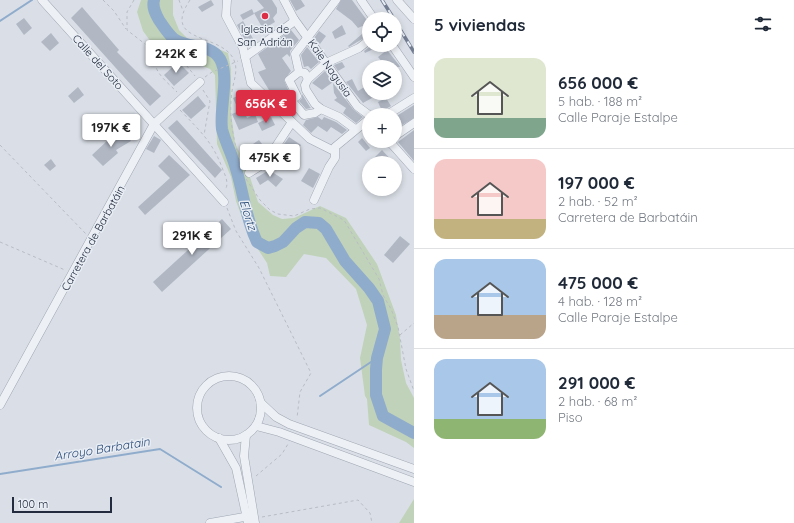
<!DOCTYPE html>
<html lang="es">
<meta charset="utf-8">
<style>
:root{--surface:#fff;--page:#f2f2f3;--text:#1f2937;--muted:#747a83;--line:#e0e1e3;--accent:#dc2e45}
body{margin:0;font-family:Quicksand,sans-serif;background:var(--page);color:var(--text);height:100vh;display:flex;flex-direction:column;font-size:15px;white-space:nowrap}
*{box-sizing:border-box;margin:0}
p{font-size:13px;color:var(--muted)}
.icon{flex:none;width:22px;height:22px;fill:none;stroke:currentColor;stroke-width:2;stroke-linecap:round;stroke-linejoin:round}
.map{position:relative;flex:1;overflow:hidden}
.sheet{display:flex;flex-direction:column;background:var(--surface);width:380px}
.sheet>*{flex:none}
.controls{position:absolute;left:362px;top:12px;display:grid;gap:8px}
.controls a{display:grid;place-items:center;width:40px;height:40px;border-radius:50%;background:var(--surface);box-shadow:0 2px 6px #0003;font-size:20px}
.scale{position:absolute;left:12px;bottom:10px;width:100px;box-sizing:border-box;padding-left:4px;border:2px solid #232c3e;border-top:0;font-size:11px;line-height:14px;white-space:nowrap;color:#232c3e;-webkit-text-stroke:3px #e9eef5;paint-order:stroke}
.price{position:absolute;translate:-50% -34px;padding:0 9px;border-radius:4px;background:#fff;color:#222;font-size:13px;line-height:26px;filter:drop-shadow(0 1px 2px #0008)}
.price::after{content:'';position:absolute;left:50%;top:24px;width:12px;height:9px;margin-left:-6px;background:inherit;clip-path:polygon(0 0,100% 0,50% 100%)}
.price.current{background:var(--accent);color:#fff}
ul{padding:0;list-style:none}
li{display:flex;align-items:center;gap:12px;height:100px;padding:0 20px}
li+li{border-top:1px solid var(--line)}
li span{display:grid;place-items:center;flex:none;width:112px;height:80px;border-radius:12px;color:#555}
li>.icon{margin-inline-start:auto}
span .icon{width:48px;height:48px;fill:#fffc;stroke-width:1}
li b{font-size:17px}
h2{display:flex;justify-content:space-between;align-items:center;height:48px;padding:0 20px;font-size:17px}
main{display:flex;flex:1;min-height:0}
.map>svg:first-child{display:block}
</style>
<main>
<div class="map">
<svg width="414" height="523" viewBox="0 0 414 523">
<rect width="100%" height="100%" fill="#dadfe7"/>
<g fill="#c0d2ba">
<polygon points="141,0 173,0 173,15 179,30 188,39 207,44 228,53 231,69 231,113 235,143 247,168 258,202 273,215 282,219 294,218 320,206 346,218 377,264 396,315 400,339 401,360 406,383 414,398 414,448 406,442 369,425 367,399 365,396 360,358 367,325 356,289 326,258 304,254 286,277 270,276 267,263 248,234 236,201 231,177 217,144 215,75 210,69 154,46 143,31 137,12"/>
<polygon points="414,499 414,523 399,523"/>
</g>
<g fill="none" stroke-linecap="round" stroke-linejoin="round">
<g stroke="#90accc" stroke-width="2">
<polyline points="0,21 32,0"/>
<polyline points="320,396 377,358"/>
<polyline points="0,474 160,449 221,487"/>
</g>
<path stroke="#90accc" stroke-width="12" d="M154,0C152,7 155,13 159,20C163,26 168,34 174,39C187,49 211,43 220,59C230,76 219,110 222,129C225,142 233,156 236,169C244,194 245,217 257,242L268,248L275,246L283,242L296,228L305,222L319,223L326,229L345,261L369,288L378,301L385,329L377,358L376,369V395L383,416L414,433"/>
</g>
<g fill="#b1b8c4">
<polygon points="211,0 214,5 202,12 198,7"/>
<polygon points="257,0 272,0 277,8 277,13 273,18 275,22 263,29 254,13 264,8"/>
<polygon points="290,0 301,0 305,6 296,11"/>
<polygon points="341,0 352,0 369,23 358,28 352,21 336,9"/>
<polygon points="82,7 119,50 117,52 161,96 150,106 71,18"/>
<polygon points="252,9 254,14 243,20 240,15"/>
<polygon points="24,18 32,28 24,35 16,24"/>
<polygon points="243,21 255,42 248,46 237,25"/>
<polygon points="342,25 346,34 335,39 332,32"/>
<polygon points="369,28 369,35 349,47 348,46"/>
<polygon points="291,30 299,40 290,51 290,57 287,54 282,58 291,71 284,80 290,94 279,102 272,95 258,72 266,69 258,54"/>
<polygon points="319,31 326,36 320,44 314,38"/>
<polygon points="51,33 59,43 50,51 41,42"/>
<polygon points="372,45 382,45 365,53 364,51"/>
<polygon points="307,47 319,62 311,69 308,66 304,67 301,55"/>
<polygon points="387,50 399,65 400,67 386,67 378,57"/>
<polygon points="178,62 189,73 174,86 164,75"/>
<polygon points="342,62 345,67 338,71 334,65"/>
<polygon points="325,71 333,82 322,90 312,83"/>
<polygon points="352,79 358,91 369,84 369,93 381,93 363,103 346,82"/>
<polygon points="333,83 353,109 363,117 356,123 343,113 346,108 334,100 337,98 334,93"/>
<polygon points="78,87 84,95 74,103 68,96"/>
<polygon points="302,94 310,107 311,108 306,109 299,101 302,98"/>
<polygon points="240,95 244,105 242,106 247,118 255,114 258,122 239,130 232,114 239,111 233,98"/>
<polygon points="198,96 206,106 191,119 182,110"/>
<polygon points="386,98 391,106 382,111 378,102"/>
<polygon points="414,105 414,118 397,128 395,125 395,117"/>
<polygon points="271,117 275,125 262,131 258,123"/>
<polygon points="318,117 322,120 324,117 336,122 347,130 342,134 331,127 327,132 318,126 311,133 303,125 306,120"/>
<polygon points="177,120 222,170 215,178 168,128"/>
<polygon points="414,130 414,161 398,142"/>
<polygon points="125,131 131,141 116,150 118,153 103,166 92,155 107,141"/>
<polygon points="154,136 161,140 154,153 146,149"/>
<polygon points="289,137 301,145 296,153 284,144"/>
<polygon points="362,138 370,148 366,151 358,142"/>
<polygon points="259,140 266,149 257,156 250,146"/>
<polygon points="382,150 394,163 375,163 372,160"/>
<polygon points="169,155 190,175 145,215 138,207 170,178 158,166"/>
<polygon points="51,159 56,166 50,171 44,165"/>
<polygon points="309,168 320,174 313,188 301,181"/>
<polygon points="269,170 283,179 276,187 268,180 260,185 256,178"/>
<polygon points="222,219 231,229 162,292 153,282"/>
<polygon points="400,236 410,244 393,263 384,255"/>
</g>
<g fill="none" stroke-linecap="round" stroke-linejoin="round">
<defs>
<g id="minor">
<polyline points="42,0 224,202"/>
<polyline points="227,0 226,16 243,48 251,83 310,139 334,151"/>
<polyline points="361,0 374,19"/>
<polyline points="397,0 414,19"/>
<polyline points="294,19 357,106 369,115"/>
<polyline points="392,45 414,77"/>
<polyline points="245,57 292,23 294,19 284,0"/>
<polyline points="299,72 295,54 336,0"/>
<polyline points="292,101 304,115 315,113 321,109"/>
<polyline points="280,109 297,96 289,80 299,72 305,73 308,79"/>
<polyline points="387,115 414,98"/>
<polyline points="355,129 339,117 321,109 315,104 306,90 305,85 308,79 326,63 359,48 369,40"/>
<polyline points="395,136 414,123"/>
<polyline points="389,141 414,169"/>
<polyline points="249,173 265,163 292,122"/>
<polyline points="314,200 329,167 335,158 335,147 369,119"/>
<circle cx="229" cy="408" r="32"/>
<polyline points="261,403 276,417 289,424 414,469"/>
<polyline points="0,405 154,124 200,82"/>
<polyline points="256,426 279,432 414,482"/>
<polyline points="246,435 244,456 255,523"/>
<polyline points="219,438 236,468 248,523"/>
<polyline points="210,523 250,516"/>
</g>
</defs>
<use href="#minor" stroke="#9fa6b1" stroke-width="9"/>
<g stroke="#b8bdc5" stroke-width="1" stroke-dasharray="3 3" stroke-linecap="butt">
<polyline points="103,0 114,11 126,29"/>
<polyline points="134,0 127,12 127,30 145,44 182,60 195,76"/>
<polyline points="179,0 183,11"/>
<path d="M190,0C161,43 219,33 233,58C239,69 234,79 232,91C228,120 234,141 242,169"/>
<path d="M157,51C148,68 166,81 177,92"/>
<polyline points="205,77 212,72 238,61"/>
<polyline points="203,90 210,101 204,135"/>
<path d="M180,110C200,131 213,142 223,170C226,177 229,184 225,190"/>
<polyline points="0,145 86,234"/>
<polyline points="246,179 260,200 270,210 278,214 294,216 310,209 320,208 344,220 379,279 383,295 391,309 398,327 406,369 414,391"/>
<polyline points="227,208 236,231 259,268 311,373 300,392 297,418"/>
<polyline points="0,242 65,270"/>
<polyline points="400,335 414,323"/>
<polyline points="256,476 282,454 288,444"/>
<polyline points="262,517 358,500 370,513 372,523"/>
</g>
<use href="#minor" stroke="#edf0f5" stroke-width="8"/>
<defs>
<g id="rail">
<polyline points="382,0 394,19"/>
<polyline points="395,21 414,52"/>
</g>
</defs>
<use href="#rail" stroke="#727d92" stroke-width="3.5"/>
<use href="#rail" stroke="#e9eef5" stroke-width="2" stroke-dasharray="6" stroke-linecap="butt"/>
</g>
<circle fill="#dc2e45" stroke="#e9eef5" stroke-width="1.5" cx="265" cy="16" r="4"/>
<g text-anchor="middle" stroke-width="3" stroke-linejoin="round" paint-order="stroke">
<g font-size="11" fill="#232c3e" stroke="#e9eef5">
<text x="265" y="33">Iglesia de<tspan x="265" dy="13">San Adrián</tspan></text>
</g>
<g font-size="11" fill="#232c3e" stroke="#e9eef5">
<text transform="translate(98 62) rotate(48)" y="4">Calle del Soto</text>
<text transform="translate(330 68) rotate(55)" y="4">Kale Nagusia</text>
<text transform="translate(93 238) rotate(-61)" y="4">Carretera de Barbatáin</text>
</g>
<g font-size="12" font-style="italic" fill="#294a76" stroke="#e9eef5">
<text transform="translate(248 215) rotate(72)" y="4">Elortz</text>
<text transform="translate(102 449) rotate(-9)" y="4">Arroyo Barbatain</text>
</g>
</g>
</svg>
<div class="controls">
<a><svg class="icon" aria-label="locate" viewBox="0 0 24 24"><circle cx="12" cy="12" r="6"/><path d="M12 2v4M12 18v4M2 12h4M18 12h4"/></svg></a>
<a><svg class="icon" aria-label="layers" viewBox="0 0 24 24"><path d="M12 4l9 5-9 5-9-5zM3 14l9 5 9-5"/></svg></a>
<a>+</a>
<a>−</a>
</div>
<div class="scale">100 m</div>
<b class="price" style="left:176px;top:74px">242K €</b>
<b class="price current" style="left:266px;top:124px">656K €</b>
<b class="price" style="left:111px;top:148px">197K €</b>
<b class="price" style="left:270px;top:178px">475K €</b>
<b class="price" style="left:192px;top:256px">291K €</b>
</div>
<section class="sheet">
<h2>5 viviendas<svg class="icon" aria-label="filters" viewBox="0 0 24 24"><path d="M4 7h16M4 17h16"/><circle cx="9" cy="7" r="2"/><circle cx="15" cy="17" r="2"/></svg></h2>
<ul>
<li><span style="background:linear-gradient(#dfe7d0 75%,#7fa58c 0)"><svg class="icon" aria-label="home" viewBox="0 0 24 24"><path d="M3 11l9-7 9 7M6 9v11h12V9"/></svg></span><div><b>656 000 €</b><p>5 hab. · 188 m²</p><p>Calle Paraje Estalpe</p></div></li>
<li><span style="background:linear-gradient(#f6c9c9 75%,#c2b280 0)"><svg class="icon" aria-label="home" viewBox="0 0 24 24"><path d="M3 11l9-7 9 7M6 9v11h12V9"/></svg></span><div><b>197 000 €</b><p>2 hab. · 52 m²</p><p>Carretera de Barbatáin</p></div></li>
<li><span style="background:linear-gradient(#a9c7e8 70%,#b9a48a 0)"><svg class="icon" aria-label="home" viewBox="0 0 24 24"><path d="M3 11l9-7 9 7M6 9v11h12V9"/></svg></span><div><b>475 000 €</b><p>4 hab. · 128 m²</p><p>Calle Paraje Estalpe</p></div></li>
<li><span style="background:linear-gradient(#a9c7e8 75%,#8fb573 0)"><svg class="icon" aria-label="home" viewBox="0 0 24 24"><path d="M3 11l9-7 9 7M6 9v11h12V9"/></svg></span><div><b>291 000 €</b><p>2 hab. · 68 m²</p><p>Piso</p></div></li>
</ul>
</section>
</main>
